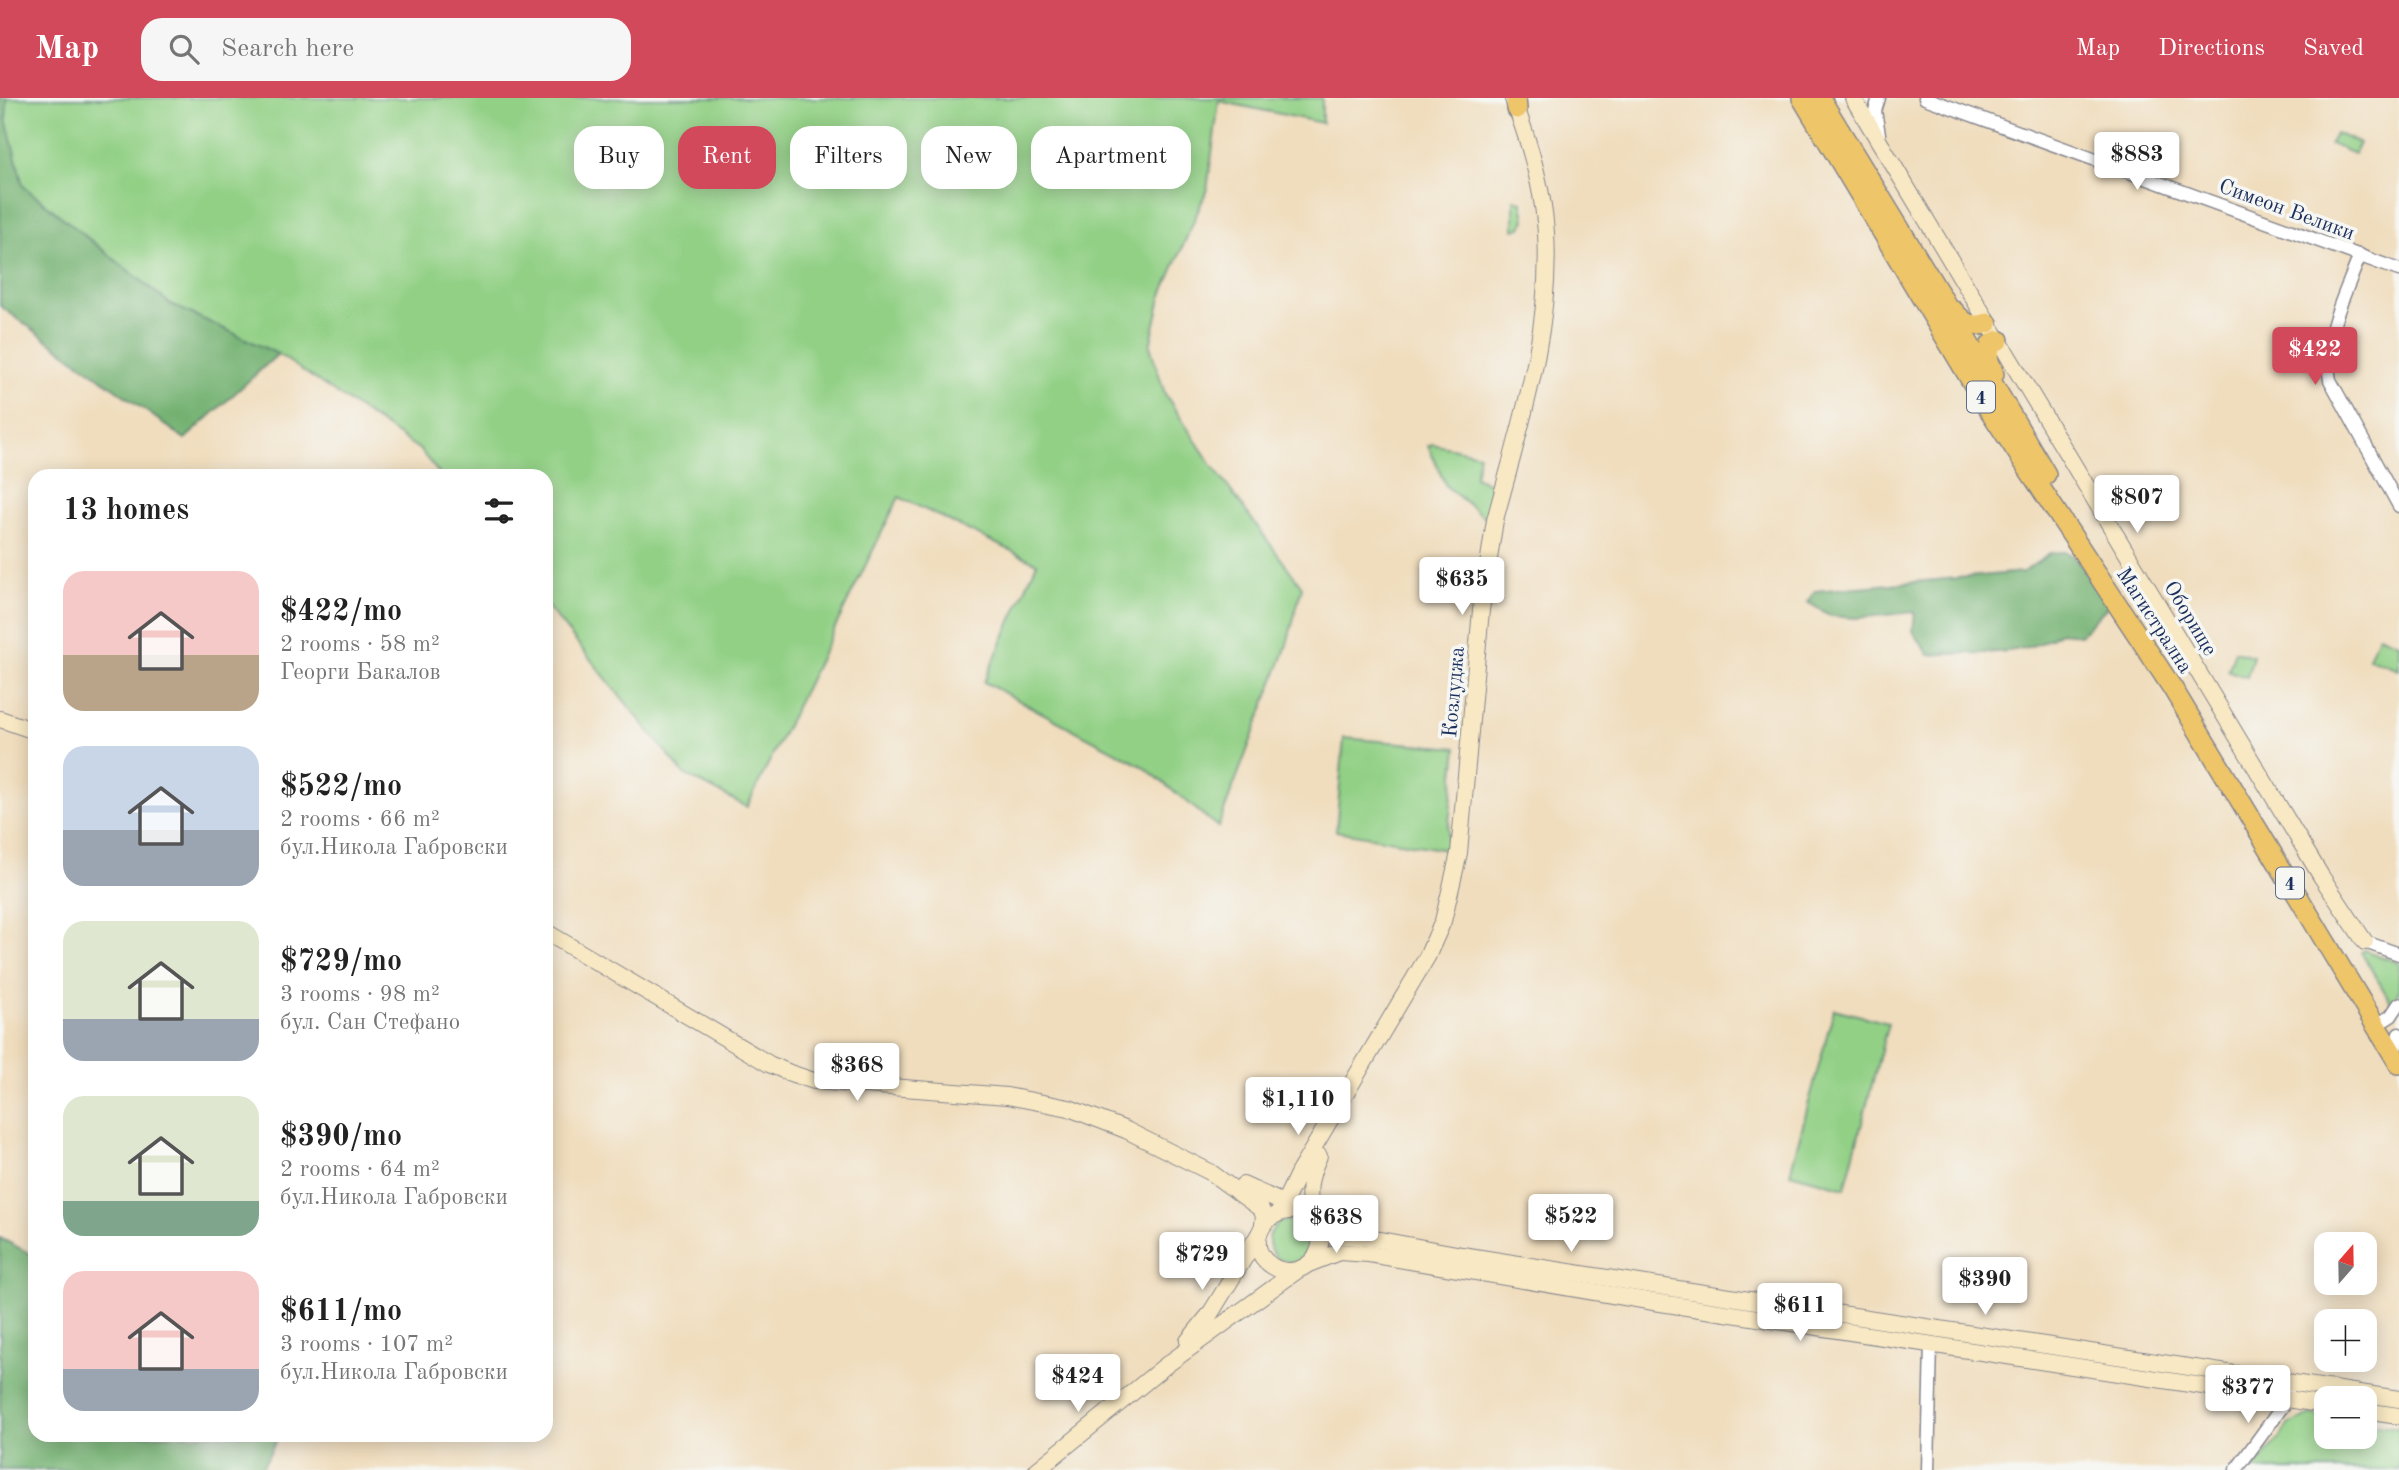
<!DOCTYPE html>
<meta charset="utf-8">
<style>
:root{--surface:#fff;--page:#f6f6f6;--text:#222;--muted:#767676;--accent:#d1495b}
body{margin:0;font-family:"Old Standard TT",serif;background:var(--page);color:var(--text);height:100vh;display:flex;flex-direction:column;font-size:26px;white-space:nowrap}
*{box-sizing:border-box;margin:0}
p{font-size:23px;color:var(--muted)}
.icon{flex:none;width:38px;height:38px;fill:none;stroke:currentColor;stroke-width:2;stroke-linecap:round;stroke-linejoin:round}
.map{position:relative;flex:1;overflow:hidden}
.details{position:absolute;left:28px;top:371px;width:525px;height:973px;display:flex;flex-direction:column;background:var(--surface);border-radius:21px;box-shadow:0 4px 18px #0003}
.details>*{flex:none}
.banner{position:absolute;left:574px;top:28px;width:665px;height:63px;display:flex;gap:14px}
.needle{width:46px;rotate:20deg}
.fabs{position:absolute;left:2314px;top:1134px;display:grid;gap:14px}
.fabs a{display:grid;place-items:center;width:63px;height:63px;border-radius:14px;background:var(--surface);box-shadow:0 4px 18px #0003;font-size:35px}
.price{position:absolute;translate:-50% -60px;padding:0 16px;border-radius:7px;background:#fff;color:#222;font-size:23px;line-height:46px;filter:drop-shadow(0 2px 4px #0008)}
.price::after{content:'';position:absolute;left:50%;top:42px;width:21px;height:16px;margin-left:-10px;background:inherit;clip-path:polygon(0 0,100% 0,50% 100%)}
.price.selected{background:var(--accent);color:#fff}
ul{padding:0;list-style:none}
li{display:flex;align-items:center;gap:21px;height:175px;padding:0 35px}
li span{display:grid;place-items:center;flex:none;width:196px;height:140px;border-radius:21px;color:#555}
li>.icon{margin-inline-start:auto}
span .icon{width:84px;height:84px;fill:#fffc;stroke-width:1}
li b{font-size:30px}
h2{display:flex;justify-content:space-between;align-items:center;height:84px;padding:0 35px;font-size:30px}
.chip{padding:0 24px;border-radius:21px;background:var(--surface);box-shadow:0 4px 18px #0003;font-size:24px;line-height:63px}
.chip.selected{background:var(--accent);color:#fff}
header{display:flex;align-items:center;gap:42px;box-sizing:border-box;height:98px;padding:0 35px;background:var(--accent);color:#fff}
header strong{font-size:33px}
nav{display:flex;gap:38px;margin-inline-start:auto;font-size:24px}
.search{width:490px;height:63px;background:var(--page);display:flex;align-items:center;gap:18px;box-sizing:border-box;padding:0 24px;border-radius:21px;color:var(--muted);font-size:26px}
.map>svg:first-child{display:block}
</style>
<header>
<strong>Map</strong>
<div class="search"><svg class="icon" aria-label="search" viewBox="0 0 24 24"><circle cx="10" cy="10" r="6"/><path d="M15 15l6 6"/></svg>Search here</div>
<nav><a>Map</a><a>Directions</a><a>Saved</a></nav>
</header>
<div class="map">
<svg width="2399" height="1372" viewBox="0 0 2399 1372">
<rect width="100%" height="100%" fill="#f6f6f2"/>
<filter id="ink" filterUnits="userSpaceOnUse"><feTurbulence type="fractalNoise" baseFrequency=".0143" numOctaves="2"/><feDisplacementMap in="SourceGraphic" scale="14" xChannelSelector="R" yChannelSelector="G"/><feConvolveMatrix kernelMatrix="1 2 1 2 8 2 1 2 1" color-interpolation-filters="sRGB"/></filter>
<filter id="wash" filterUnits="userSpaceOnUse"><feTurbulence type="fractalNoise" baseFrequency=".00686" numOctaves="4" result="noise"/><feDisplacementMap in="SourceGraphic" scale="28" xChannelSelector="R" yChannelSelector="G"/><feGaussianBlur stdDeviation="1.57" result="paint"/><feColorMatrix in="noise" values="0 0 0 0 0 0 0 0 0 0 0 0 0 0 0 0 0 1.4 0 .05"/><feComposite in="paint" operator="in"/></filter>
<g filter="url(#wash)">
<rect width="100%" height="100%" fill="#f0ddbd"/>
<g fill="#92d085" stroke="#568072" stroke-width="2">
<polygon points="7,0 1322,0 1322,25 1219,3 1207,92 1161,199 1150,248 1165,296 1211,366 1302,489 1286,550 1218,729 1144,669 984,584 1037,465 899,399 747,709 684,676 546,507 546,378 441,378 420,352 278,256 170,206 23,88 6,21"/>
<polygon points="2335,35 2359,45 2354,56 2330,46"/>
<polygon points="1514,101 1522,104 1525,122 1521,130 1514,132"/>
<polygon points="1432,346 1479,356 1475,379 1498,390 1489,423 1446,388 1428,348"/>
<polygon points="2378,537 2399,545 2399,571 2369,560"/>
<polygon points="2235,553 2253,558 2247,579 2228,573"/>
<polygon points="1344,640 1457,650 1446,752 1336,733"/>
<polygon points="2364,852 2399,865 2399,892 2393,908 2361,854"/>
<polygon points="1834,911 1888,925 1845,1090 1790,1075"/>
<circle cx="1290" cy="1143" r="21"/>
<polygon points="2311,1317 2326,1319 2326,1339 2364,1339 2364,1325 2399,1330 2399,1372 2254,1372 2290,1326"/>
</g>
<g fill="#75b272" stroke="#487068" stroke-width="2">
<polygon points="0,0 7,0 6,21 23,88 170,206 278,256 185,341 0,208"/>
<path d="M2064,454L2075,459L2109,507L2080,537L2060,534C2025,561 1971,553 1929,557L1913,533L1915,514L1855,520L1831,518L1807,504L1815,493L2023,474L2051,455Z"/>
<polygon points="0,1140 35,1158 35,1337 279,1337 261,1372 0,1372"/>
</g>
</g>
<g filter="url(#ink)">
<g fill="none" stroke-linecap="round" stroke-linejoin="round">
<defs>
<g id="street">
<polyline points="1925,0 2399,172"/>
<polyline points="1879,36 1875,13 1879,0"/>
<path d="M2360,157C2345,197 2321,240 2330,282L2399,408"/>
<polyline points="2365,844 2399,856"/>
<polyline points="2375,928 2391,918 2399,906"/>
<polyline points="2394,957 2399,936"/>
<polyline points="1928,1372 1931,1246"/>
<polyline points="2236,1372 2287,1302 2288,1294"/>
</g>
<g id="secondary">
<polyline points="1853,0 2321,778 2365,844"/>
<polyline points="0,621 35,633"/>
<polyline points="546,834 769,966 790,975 814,983 1007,998 1069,1010 1126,1032 1210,1074 1261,1111 1264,1118 1263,1127"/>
<path d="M1243,1087C1260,1095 1304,1112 1314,1125C1335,1152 1300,1186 1272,1168C1242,1149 1264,1109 1297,1113"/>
<path d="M1280,1113L1299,1074L1427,859L1443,823L1459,755L1481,512L1495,422C1520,328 1552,233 1546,135C1543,89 1529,43 1513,1"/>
<path d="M1312,1123C1308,1096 1307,1083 1319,1058"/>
<polyline points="1319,1136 1369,1140 1462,1157 1658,1188 2399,1301"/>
<polyline points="1311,1165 1339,1154 1369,1156 1654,1204 2326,1307"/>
<polyline points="1188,1243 1210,1216 1259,1136"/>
<polyline points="2364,1313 2399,1318"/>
<polyline points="1037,1372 1165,1268 1298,1172"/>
</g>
<g id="primary">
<polyline points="1516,0 1517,11"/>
<polyline points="1802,0 1984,304 2173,591 2399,966"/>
<polyline points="1820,0 1941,198 2046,376"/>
<path d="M1954,213C1964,225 1972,231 1988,225"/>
<polyline points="1994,276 1988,260 1991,246 1999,242"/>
</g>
</defs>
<use href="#street" stroke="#86868e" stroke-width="15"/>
<use href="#secondary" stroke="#86868e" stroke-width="18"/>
<use href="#primary" stroke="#86868e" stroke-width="22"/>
<use href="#street" stroke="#fff" stroke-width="12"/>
<use href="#secondary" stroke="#f8e8c3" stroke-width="16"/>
<use href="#primary" stroke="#eec569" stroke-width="19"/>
</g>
</g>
<g text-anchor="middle" stroke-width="7" stroke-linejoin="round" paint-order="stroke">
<g fill="#f6f6f2" stroke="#5d6b8a" stroke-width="2">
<rect x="1967" y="283.5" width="28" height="31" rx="5"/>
<rect x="2276" y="769.5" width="28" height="31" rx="5"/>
</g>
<g font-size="19" font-weight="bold" fill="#1b2f5e">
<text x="1981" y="306">4</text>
<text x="2290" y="792">4</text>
</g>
<g font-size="21" fill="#1b2f5e" stroke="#f6f6f2">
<text transform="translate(2287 111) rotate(20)" y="7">Симеон Велики</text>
<text transform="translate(2191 520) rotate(59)" y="7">Оборище</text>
<text transform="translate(2155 522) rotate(57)" y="7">Магистрална</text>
<text transform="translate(1453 594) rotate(-85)" y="7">Козлуджа</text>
</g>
</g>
</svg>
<div class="fabs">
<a><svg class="needle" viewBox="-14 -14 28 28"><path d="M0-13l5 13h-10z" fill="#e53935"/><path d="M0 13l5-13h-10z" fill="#767676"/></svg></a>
<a>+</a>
<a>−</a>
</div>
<b class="price" style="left:2137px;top:94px">$883</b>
<b class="price selected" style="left:2315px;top:289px">$422</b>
<b class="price" style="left:2137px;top:437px">$807</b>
<b class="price" style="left:1462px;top:519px">$635</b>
<b class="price" style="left:857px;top:1005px">$368</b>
<b class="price" style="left:1298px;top:1039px">$1,110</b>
<b class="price" style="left:1571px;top:1156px">$522</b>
<b class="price" style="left:1336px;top:1157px">$638</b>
<b class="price" style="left:1202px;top:1194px">$729</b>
<b class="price" style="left:1985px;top:1219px">$390</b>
<b class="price" style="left:1800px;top:1245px">$611</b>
<b class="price" style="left:1078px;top:1316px">$424</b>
<b class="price" style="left:2248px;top:1327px">$377</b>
<div class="banner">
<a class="chip">Buy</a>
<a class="chip selected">Rent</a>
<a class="chip">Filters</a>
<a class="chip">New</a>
<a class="chip">Apartment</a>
</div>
<section class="details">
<h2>13 homes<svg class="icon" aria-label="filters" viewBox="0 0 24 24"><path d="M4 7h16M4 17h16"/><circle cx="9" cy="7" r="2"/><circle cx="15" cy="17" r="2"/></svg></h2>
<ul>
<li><span style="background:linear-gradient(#f6c9c9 60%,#b9a48a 0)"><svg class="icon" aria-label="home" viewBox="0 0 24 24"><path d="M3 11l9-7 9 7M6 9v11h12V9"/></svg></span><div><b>$422/mo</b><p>2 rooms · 58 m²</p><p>Георги Бакалов</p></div></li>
<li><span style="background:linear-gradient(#c9d6e8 60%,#9aa5b1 0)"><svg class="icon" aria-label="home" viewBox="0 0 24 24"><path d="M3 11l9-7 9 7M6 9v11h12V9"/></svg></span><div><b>$522/mo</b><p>2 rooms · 66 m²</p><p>бул.Никола Габровски</p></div></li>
<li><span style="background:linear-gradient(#dfe7d0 70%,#9aa5b1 0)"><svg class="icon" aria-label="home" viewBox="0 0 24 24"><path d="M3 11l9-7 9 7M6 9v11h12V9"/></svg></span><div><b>$729/mo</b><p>3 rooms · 98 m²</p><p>бул. Сан Стефано</p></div></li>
<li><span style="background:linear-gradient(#dfe7d0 75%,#7fa58c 0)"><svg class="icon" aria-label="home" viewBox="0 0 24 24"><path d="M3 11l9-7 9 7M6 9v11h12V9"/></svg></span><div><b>$390/mo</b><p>2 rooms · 64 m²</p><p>бул.Никола Габровски</p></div></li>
<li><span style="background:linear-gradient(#f6c9c9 70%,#9aa5b1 0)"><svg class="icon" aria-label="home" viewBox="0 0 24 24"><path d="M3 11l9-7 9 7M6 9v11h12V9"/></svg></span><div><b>$611/mo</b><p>3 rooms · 107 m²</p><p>бул.Никола Габровски</p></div></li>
</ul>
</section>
</div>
